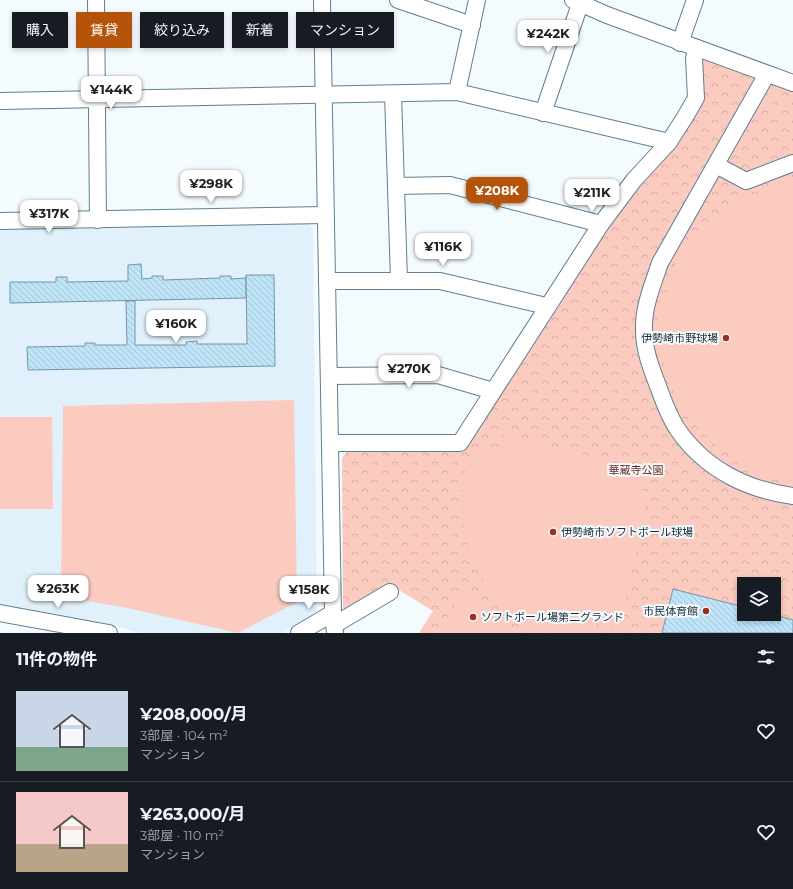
<!DOCTYPE html>
<html lang="ja">
<meta charset="utf-8">
<style>
:root{--surface:#171b24;--page:#20242c;--text:#f1f3f6;--muted:#9ea1a6;--line:#363941;--accent:#b45309}
body{margin:0;font-family:Montserrat,"Noto Sans JP",sans-serif;background:var(--page);color:var(--text);height:100vh;display:flex;flex-direction:column;font-size:15px;white-space:nowrap}
*{box-sizing:border-box;margin:0}
p{font-size:13px;color:var(--muted)}
.icon{flex:none;width:22px;height:22px;fill:none;stroke:currentColor;stroke-width:2;stroke-linecap:round;stroke-linejoin:round}
.map{position:relative;height:633px;overflow:hidden}
.drawer{display:flex;flex-direction:column;background:var(--surface);flex:1}
.drawer>*{flex:none}
.banner{position:absolute;left:12px;top:12px;width:400px;height:36px;display:flex;gap:8px}
.tools{position:absolute;left:737px;top:577px;display:grid;gap:8px}
.tools a{display:grid;place-items:center;width:44px;height:44px;border-radius:0px;background:var(--surface);box-shadow:0 2px 6px #0003;font-size:20px}
.price{position:absolute;translate:-50% -34px;padding:0 9px;border-radius:8px;background:#fff;color:#222;font-size:13px;line-height:26px;filter:drop-shadow(0 1px 2px #0008)}
.price::after{content:'';position:absolute;left:50%;top:24px;width:12px;height:9px;margin-left:-6px;background:inherit;clip-path:polygon(0 0,100% 0,50% 100%)}
.price.selected{background:var(--accent);color:#fff}
ul{padding:0;list-style:none}
li{display:flex;align-items:center;gap:12px;height:100px;padding:0 16px}
li+li{border-top:1px solid var(--line)}
li span{display:grid;place-items:center;flex:none;width:112px;height:80px;border-radius:0px;color:#555}
li>.icon{margin-inline-start:auto}
span .icon{width:48px;height:48px;fill:#fffc;stroke-width:1}
li b{font-size:17px}
h2{display:flex;justify-content:space-between;align-items:center;height:48px;padding:0 16px;font-size:17px}
.pill{padding:0 14px;border-radius:0px;background:var(--surface);box-shadow:0 2px 6px #0003;font-size:14px;line-height:36px}
.pill.selected{background:var(--accent);color:#fff}
.map>svg:first-child{display:block}
</style>
<div class="map">
<svg width="793" height="633" viewBox="0 0 793 633">
<defs>
<pattern id="park-crowns" width="20" height="18" patternUnits="userSpaceOnUse"><rect width="20" height="18" fill="#fbcbc0"/><path d="M2 6a3 3 0 1 1 6 0M12 15a3 3 0 1 1 6 0" fill="none" stroke="#d7aea5"/></pattern>
<pattern id="building-back-hatch" width="6" height="6" patternUnits="userSpaceOnUse"><rect width="6" height="6" fill="#bfe3f7"/><path d="M-1 5l2 2M0 0l6 6M5-1l2 2" fill="none" stroke="#a4c3d4"/></pattern>
</defs>
<rect width="100%" height="100%" fill="#f4fbff"/>
<polygon fill="#e0f1fb" points="306,222 313,229 317,611 283,633 139,633 102,622 0,607 0,227"/>
<path fill="url(#park-crowns)" fill-rule="evenodd" d="M700,58L793,92V633H419L433,611L394,587L348,611L343,608L342,458L347,451L464,448L583,258L655,169L702,101ZM744,584H774V614H744Z"/>
<g fill="#fbcbc0">
<polygon points="793,179 793,483 764,476 739,461 718,447 699,429 675,394 660,348 658,327 662,308 674,269 680,254 695,233 721,211"/>
<polygon points="294,400 297,602 238,633 127,608 61,596 63,406"/>
<polygon points="0,417 52,417 53,509 0,509"/>
<path d="M504,434L615,463C641,476 646,488 645,516L619,627L598,622L595,633C579,633 561,633 546,633C536,631 518,616 511,609C504,602 496,595 489,588C458,550 458,492 470,448L498,455Z"/>
<path d="M462,595C481,606 501,617 516,633H437Z"/>
</g>
<g fill="url(#building-back-hatch)" stroke="#7395a8">
<polygon points="141,264 142,279 152,278 152,276 163,276 163,280 220,278 220,276 231,276 231,279 246,278 246,298 10,303 10,282 56,282 56,277 67,277 67,282 128,281 128,265"/>
<polygon points="246,275 274,275 275,366 28,370 27,347 85,346 85,343 95,343 95,345 127,345 126,301 135,301 135,345 186,345 186,342 197,341 197,344 247,344"/>
<polygon points="673,589 744,607 744,614 770,614 793,620 793,633 662,633"/>
</g>
<g fill="none" stroke-linecap="round" stroke-linejoin="round">
<defs>
<g id="minor">
<polyline points="96,0 98,220"/>
<polyline points="322,0 333,613 335,633"/>
<polyline points="398,0 472,25"/>
<polyline points="573,0 607,15 793,83"/>
<polyline points="680,43 695,0"/>
<path d="M767,74L660,263C653,284 643,307 644,330C644,350 651,368 658,386C663,400 669,417 678,430C705,469 747,490 793,496"/>
<polyline points="457,92 477,0"/>
<polyline points="393,94 399,280"/>
<polyline points="0,101 457,92 669,142"/>
<polyline points="543,113 580,4"/>
<polyline points="716,165 746,181 793,163"/>
<polyline points="396,186 450,185 601,224"/>
<polyline points="0,221 325,215"/>
<polyline points="327,281 440,281 542,305 546,308"/>
<polyline points="329,376 438,375 493,391"/>
<polyline points="331,443 460,443 601,224 634,180 669,142 685,117 696,98 694,58 697,48"/>
<polyline points="0,613 109,633"/>
<polyline points="334,625 390,592"/>
<polyline points="299,633 333,613"/>
</g>
</defs>
<use href="#minor" stroke="#5e7f92" stroke-width="18"/>
<use href="#minor" stroke="#fff" stroke-width="16"/>
</g>
<g fill="#9a301d" stroke="#f4fbff" stroke-width="1.5">
<circle cx="726" cy="338" r="4"/>
<circle cx="553" cy="532" r="4"/>
<circle cx="706" cy="611" r="4"/>
<circle cx="473" cy="617" r="4"/>
</g>
<g text-anchor="middle" stroke-width="4" stroke-linejoin="round" paint-order="stroke">
<g font-size="11" fill="#1d2b33" stroke="#f4fbff" text-anchor="end">
<text x="718" y="342">伊勢崎市野球場</text>
<text x="561" y="536" text-anchor="start">伊勢崎市ソフトボール球場</text>
<text x="698" y="615">市民体育館</text>
<text x="481" y="621" text-anchor="start">ソフトボール場第二グランド</text>
</g>
<g font-size="11" fill="#6a2c20" stroke="#f4fbff">
<text x="636" y="474">華蔵寺公園</text>
</g>
</g>
</svg>
<div class="tools">
<a><svg class="icon" aria-label="layers" viewBox="0 0 24 24"><path d="M12 4l9 5-9 5-9-5zM3 14l9 5 9-5"/></svg></a>
</div>
<b class="price" style="left:548px;top:54px">¥242K</b>
<b class="price" style="left:111px;top:110px">¥144K</b>
<b class="price" style="left:211px;top:204px">¥298K</b>
<b class="price selected" style="left:497px;top:211px">¥208K</b>
<b class="price" style="left:592px;top:213px">¥211K</b>
<b class="price" style="left:49px;top:234px">¥317K</b>
<b class="price" style="left:443px;top:267px">¥116K</b>
<b class="price" style="left:176px;top:344px">¥160K</b>
<b class="price" style="left:409px;top:389px">¥270K</b>
<b class="price" style="left:58px;top:609px">¥263K</b>
<b class="price" style="left:309px;top:610px">¥158K</b>
<div class="banner">
<a class="pill">購入</a>
<a class="pill selected">賃貸</a>
<a class="pill">絞り込み</a>
<a class="pill">新着</a>
<a class="pill">マンション</a>
</div>
</div>
<section class="drawer">
<h2>11件の物件<svg class="icon" aria-label="filters" viewBox="0 0 24 24"><path d="M4 7h16M4 17h16"/><circle cx="9" cy="7" r="2"/><circle cx="15" cy="17" r="2"/></svg></h2>
<ul>
<li><span style="background:linear-gradient(#c9d6e8 70%,#7fa58c 0)"><svg class="icon" aria-label="home" viewBox="0 0 24 24"><path d="M3 11l9-7 9 7M6 9v11h12V9"/></svg></span><div><b>¥208,000/月</b><p>3部屋 · 104 m²</p><p>マンション</p></div><svg class="icon" aria-label="heart" viewBox="0 0 24 24"><path d="M12 20l-8-8c-3-5 5-10 8-4 3-6 11-1 8 4z"/></svg></li>
<li><span style="background:linear-gradient(#f6c9c9 65%,#b9a48a 0)"><svg class="icon" aria-label="home" viewBox="0 0 24 24"><path d="M3 11l9-7 9 7M6 9v11h12V9"/></svg></span><div><b>¥263,000/月</b><p>3部屋 · 110 m²</p><p>マンション</p></div><svg class="icon" aria-label="heart" viewBox="0 0 24 24"><path d="M12 20l-8-8c-3-5 5-10 8-4 3-6 11-1 8 4z"/></svg></li>
</ul>
</section>
